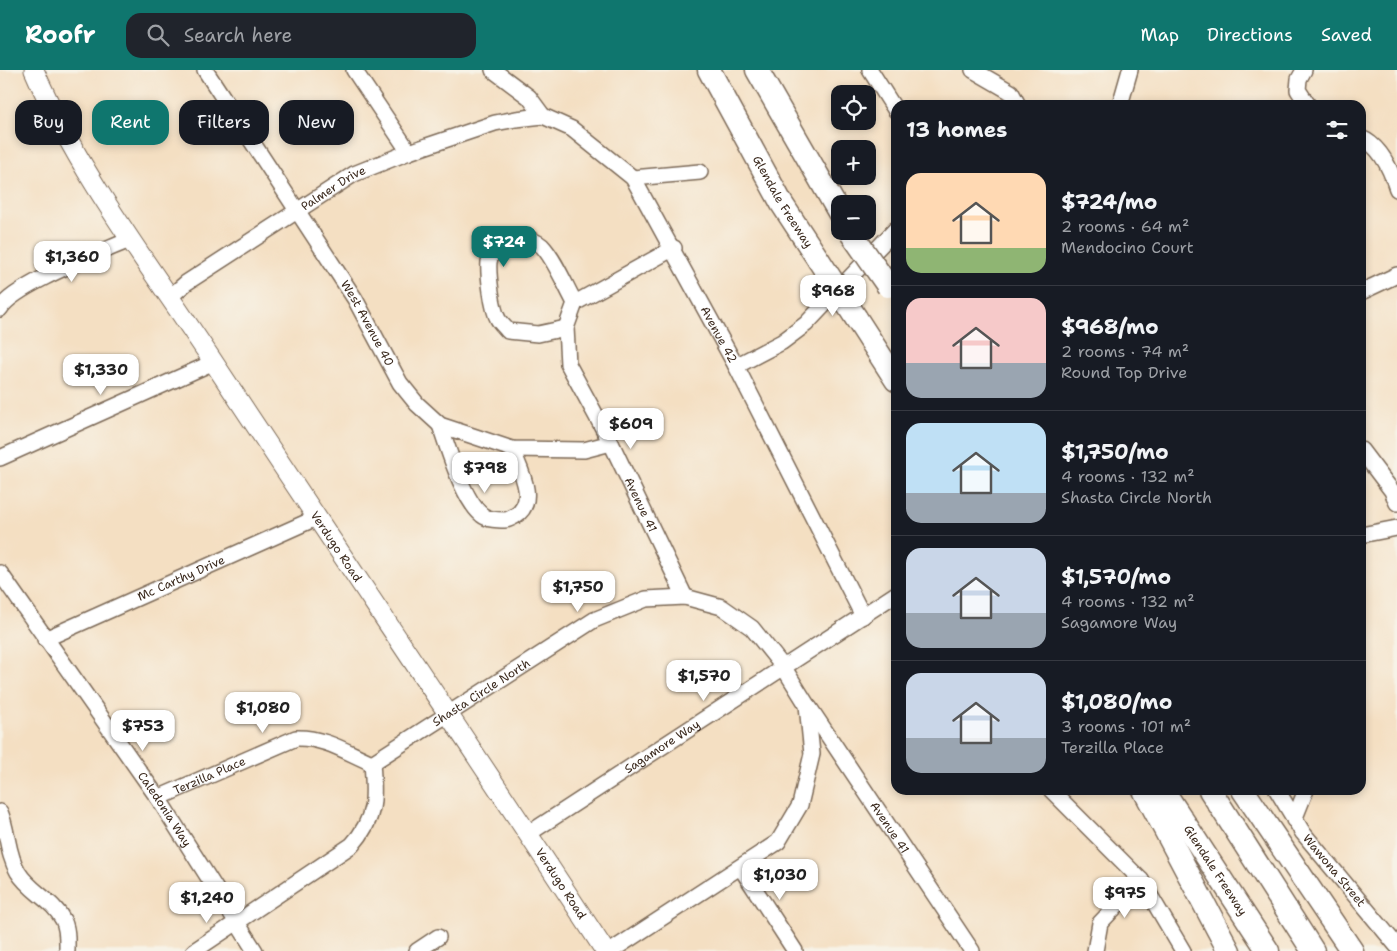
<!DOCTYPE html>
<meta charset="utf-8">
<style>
:root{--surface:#171b24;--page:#20242c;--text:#f1f3f6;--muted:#9ea1a6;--line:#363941;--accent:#0f766e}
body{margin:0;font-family:"Shantell Sans",sans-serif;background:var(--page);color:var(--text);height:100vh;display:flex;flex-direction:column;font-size:19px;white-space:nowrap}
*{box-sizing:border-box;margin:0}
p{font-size:16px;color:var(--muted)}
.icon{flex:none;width:28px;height:28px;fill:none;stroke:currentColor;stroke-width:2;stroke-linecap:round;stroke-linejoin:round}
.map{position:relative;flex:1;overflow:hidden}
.panel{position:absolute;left:891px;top:30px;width:475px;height:695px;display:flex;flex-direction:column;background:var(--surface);border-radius:15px;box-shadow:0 2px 8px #0003}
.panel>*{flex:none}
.guide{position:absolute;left:15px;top:30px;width:475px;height:45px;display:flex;gap:10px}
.fabs{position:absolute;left:831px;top:15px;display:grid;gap:10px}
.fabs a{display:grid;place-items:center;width:45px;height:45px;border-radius:10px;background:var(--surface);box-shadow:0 2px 8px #0003;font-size:25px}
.price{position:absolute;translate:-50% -42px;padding:0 11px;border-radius:10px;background:#fff;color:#222;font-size:16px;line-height:32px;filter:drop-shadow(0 1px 2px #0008)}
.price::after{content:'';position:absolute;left:50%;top:30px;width:15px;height:11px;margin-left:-8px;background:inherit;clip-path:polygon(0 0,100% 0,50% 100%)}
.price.active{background:var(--accent);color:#fff}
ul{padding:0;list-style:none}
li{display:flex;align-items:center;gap:15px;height:125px;padding:0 15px}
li+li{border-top:1px solid var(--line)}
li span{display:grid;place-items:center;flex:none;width:140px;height:100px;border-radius:15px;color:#555}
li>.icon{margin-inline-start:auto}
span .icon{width:60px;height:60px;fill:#fffc;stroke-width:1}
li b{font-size:21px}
h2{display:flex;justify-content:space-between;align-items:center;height:60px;padding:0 15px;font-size:21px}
.chip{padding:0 18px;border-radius:15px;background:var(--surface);box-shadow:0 2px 8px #0003;font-size:18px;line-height:45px}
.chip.active{background:var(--accent);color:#fff}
header{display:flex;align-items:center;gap:30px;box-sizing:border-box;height:70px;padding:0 25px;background:var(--accent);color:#fff}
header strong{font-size:24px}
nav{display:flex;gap:28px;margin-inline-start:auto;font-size:18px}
.search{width:350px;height:45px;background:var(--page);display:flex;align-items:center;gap:12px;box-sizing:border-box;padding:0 18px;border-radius:15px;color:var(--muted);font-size:19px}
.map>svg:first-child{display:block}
</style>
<header>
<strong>Roofr</strong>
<div class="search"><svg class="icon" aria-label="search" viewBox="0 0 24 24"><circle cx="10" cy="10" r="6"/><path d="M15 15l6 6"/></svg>Search here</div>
<nav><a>Map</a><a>Directions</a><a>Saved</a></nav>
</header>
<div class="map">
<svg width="1397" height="881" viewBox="0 0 1397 881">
<rect width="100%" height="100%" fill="#f7f3e8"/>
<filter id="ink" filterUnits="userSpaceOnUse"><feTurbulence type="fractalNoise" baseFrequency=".02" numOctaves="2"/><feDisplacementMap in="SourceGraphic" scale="10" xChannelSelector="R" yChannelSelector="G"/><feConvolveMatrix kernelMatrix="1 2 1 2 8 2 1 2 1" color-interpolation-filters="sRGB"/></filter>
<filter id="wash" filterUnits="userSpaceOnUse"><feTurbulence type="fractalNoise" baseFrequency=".0096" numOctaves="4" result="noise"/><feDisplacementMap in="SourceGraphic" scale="20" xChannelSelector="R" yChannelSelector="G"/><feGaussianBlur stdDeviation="1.12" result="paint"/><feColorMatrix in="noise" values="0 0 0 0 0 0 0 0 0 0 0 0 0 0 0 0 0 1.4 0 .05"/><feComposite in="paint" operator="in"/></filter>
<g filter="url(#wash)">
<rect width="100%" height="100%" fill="#f4dfc2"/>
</g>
<g filter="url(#ink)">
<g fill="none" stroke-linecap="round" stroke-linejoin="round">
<defs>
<g id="minor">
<path id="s1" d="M205,0L355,229L400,313L417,334L440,355L512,379L584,380L611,373"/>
<polyline points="354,0 409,82"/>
<polyline points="493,0 529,27 543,46"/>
<polyline points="870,0 896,41"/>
<polyline points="973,0 1011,22 1018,35"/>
<polyline points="1304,0 1299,9 1298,20 1308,35"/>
<polyline points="1120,35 1130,0"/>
<path d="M1361,68C1381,76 1391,100 1397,119"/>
<polyline points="633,108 700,102"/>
<polyline points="1361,222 1397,205"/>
<path id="s2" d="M169,228L186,213L354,104L409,82L495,53L516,49L543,46L572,59L633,108L736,296L863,546"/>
<path id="s3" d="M575,233L566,258L568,294L611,373L685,527"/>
<polyline points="575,233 674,178"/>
<path d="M0,239C14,215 100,183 129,170"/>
<path d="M566,258L538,264L508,261C505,257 500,253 498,249C492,239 488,203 489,192C493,168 526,162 542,176C554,188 566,217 575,233"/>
<polyline points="736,296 782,272 806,254 896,159"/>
<path d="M440,355C448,378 463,430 482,445C488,450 498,450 505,450C509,450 511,448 515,446C539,431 519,398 512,379"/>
<polyline points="1361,380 1392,421 1397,433"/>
<polyline points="0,388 214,292"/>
<polyline points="1361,465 1397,458"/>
<path id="s4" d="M0,503L158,728L255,881"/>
<path id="s5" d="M45,569L316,448"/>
<path id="s6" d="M809,637L972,881"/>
<path id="s7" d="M372,693L594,550L646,529L685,527L722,537L752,558L784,598L807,635L812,684L800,735L778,772L611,881"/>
<polyline points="1051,720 1141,810 1183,881"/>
<path id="s8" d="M1277,720L1303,763L1397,876"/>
<path id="s9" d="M158,728L296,668C324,667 346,682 372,693"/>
<path d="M0,742C8,761 7,784 18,802C29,821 53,830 63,850C68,859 67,871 67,881"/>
<polyline points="1294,750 1306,720"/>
<path id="s10" d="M528,764L896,524"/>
<polyline points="741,798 795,881"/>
<path d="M194,881L352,775C376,748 375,728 372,693"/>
<polyline points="417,881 438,867"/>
<polyline points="1095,881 1100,853 1141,810"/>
</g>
<g id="major">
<path id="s11" d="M34,0C82,111 157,205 222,305C349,497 479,688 605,881"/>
</g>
<g id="highway">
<path id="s12" d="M709,0L782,134L818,189"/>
<polyline points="757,0 840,144"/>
<polyline points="856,248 896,310"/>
<polyline points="1144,720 1229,881"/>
<path id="s13" d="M1163,720L1268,881"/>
<polyline points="1210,720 1313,881"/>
<polyline points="1243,720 1352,881"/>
</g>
</defs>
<use href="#minor" stroke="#7c6957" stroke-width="18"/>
<use href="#major" stroke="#7c6957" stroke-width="21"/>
<use href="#highway" stroke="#7c6957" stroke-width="25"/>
<use href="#minor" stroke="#fff" stroke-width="15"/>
<use href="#major" stroke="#fff" stroke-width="19"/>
<use href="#highway" stroke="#fff" stroke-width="22"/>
<defs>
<g id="highway-bridge">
<polyline points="851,163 888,216"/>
<polyline points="818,189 856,248"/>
</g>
</defs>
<use href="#highway-bridge" stroke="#7c6957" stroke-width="25" stroke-linecap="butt"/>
<use href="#highway-bridge" stroke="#fff" stroke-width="22"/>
</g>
</g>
<g text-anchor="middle" stroke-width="4" stroke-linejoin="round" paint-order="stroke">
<g font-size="12" fill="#3b2a1e" stroke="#f7f3e8">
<text dy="4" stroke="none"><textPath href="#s2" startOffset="198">Palmer Drive</textPath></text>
<text dy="4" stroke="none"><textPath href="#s12" startOffset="151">Glendale Freeway</textPath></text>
<text dy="4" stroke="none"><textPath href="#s1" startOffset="301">West Avenue 40</textPath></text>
<text dy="4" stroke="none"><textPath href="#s2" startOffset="710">Avenue 42</textPath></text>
<text dy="4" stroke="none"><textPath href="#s3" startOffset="221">Avenue 41</textPath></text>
<text dy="4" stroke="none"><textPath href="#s11" startOffset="565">Verdugo Road</textPath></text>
<text dy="4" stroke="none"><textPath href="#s5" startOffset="149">Mc Carthy Drive</textPath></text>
<text dy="4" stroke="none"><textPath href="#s7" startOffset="130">Shasta Circle North</textPath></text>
<text dy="4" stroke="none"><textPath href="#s10" startOffset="160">Sagamore Way</textPath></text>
<text dy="4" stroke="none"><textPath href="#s9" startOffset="56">Terzilla Place</textPath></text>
<text dy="4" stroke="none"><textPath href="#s4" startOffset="288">Caledonia Way</textPath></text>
<text dy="4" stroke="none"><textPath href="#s6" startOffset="145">Avenue 41</textPath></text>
<text dy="4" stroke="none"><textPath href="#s13" startOffset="96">Glendale Freeway</textPath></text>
<text dy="4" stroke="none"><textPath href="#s8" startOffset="99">Wawona Street</textPath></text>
<text dy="4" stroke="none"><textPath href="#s11" startOffset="970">Verdugo Road</textPath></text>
</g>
</g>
</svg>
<div class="fabs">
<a><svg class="icon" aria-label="locate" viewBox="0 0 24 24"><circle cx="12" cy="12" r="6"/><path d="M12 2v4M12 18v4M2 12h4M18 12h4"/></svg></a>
<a>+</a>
<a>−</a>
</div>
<b class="price active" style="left:504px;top:198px">$724</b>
<b class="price" style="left:72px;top:213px">$1,360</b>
<b class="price" style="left:833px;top:247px">$968</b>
<b class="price" style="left:101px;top:326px">$1,330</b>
<b class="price" style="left:631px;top:380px">$609</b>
<b class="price" style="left:485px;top:424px">$798</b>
<b class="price" style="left:578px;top:543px">$1,750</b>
<b class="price" style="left:704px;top:632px">$1,570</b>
<b class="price" style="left:263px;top:664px">$1,080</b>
<b class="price" style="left:143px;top:682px">$753</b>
<b class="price" style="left:780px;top:831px">$1,030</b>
<b class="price" style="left:1125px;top:849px">$975</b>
<b class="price" style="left:207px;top:854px">$1,240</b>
<div class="guide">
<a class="chip">Buy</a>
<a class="chip active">Rent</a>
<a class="chip">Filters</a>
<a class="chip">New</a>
</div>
<section class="panel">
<h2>13 homes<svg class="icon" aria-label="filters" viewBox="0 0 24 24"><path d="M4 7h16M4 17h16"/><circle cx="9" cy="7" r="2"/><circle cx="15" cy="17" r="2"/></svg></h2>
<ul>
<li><span style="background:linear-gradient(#ffd9b3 75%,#8fb573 0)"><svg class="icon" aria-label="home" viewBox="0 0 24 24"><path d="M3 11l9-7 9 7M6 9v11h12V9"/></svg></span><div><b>$724/mo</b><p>2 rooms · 64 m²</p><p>Mendocino Court</p></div></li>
<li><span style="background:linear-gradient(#f6c9c9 65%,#9aa5b1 0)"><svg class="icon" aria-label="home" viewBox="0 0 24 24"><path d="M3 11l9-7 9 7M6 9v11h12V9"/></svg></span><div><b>$968/mo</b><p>2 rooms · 74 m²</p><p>Round Top Drive</p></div></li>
<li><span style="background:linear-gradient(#bfe0f5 70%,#9aa5b1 0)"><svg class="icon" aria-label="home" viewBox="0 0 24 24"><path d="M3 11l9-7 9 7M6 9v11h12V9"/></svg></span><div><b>$1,750/mo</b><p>4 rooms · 132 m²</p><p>Shasta Circle North</p></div></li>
<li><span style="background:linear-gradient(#c9d6e8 65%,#9aa5b1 0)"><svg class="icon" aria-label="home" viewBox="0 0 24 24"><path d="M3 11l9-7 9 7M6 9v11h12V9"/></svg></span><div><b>$1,570/mo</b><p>4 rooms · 132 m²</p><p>Sagamore Way</p></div></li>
<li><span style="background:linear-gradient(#c9d6e8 65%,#9aa5b1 0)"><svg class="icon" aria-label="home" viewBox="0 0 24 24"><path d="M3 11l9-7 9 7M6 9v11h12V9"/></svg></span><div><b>$1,080/mo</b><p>3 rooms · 101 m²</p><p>Terzilla Place</p></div></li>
</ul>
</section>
</div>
